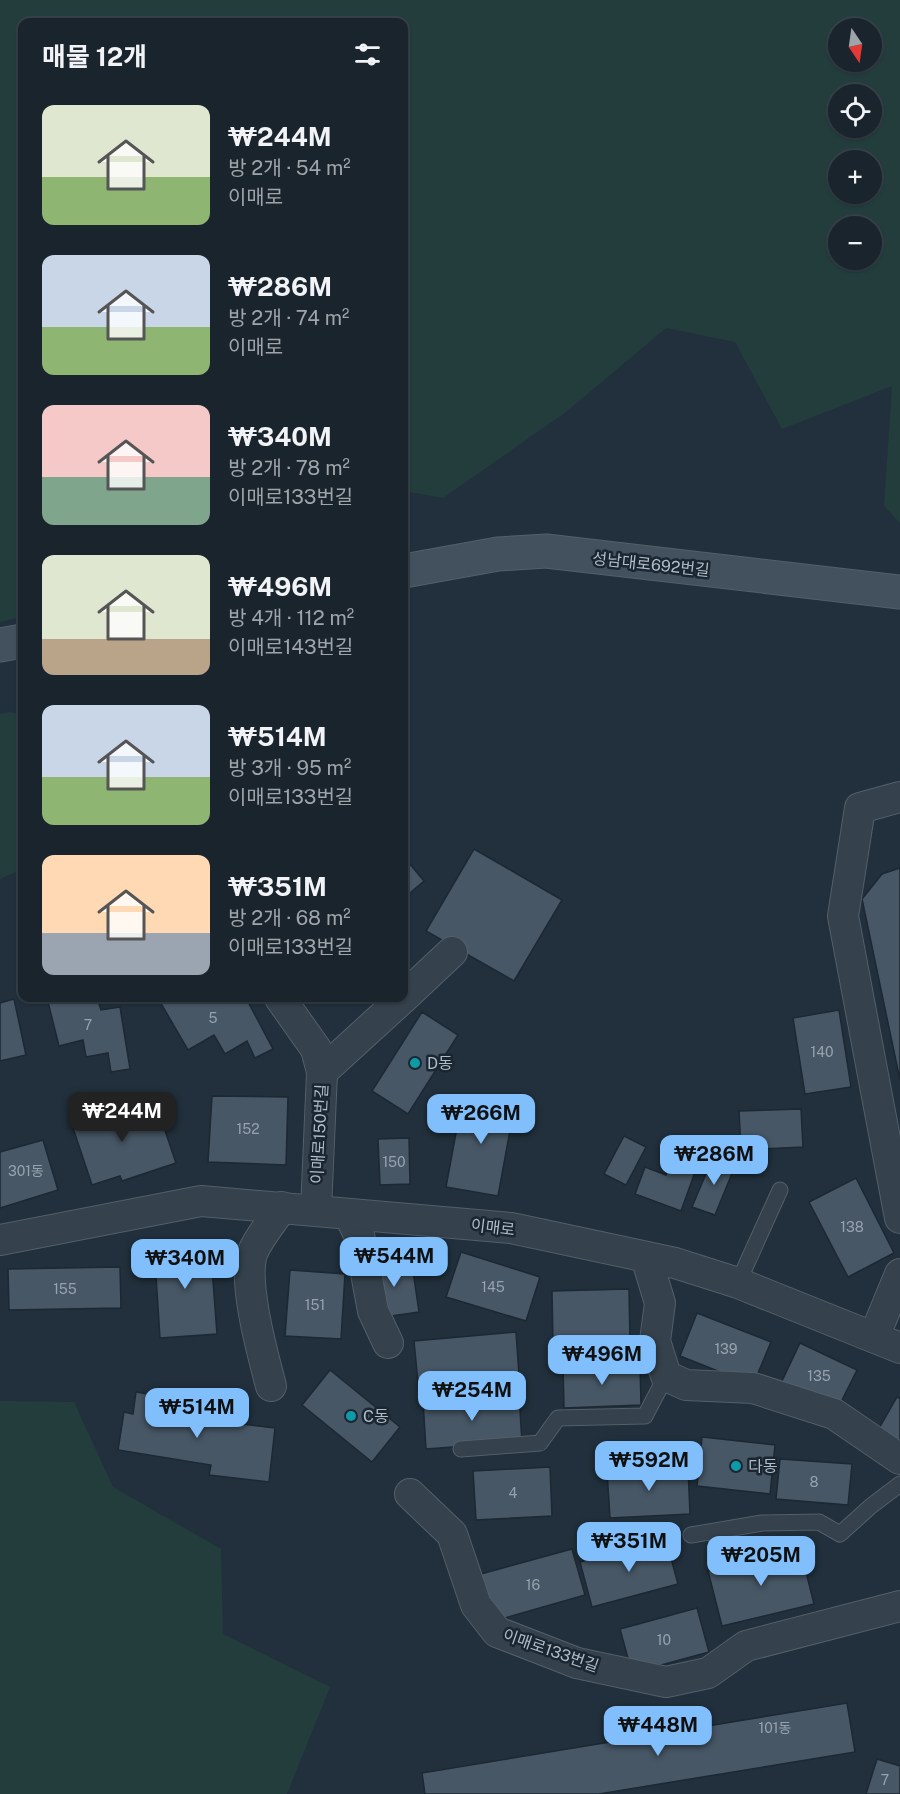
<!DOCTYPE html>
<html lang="ko">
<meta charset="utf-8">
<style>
:root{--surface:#19242d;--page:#263039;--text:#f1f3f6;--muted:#9fa4aa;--line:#374149;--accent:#81befc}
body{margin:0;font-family:"Public Sans","Noto Sans KR",sans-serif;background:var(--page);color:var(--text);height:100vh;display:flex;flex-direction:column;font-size:22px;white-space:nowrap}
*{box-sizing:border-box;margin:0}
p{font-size:20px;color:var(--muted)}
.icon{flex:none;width:33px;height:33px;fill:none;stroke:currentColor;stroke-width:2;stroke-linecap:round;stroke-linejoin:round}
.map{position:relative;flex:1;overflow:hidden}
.sheet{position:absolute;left:18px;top:18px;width:390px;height:984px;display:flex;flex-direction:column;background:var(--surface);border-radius:12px;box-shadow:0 2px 4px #0004,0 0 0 2px var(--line)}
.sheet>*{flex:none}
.needle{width:39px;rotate:167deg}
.controls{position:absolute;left:828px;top:18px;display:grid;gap:12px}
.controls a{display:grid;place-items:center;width:54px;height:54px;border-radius:50%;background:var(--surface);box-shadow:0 2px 4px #0004,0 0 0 2px var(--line);font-size:30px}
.price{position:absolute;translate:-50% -51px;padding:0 14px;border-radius:12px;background:var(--accent);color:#111;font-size:20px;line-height:39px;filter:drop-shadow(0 2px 3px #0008)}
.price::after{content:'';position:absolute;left:50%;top:36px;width:18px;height:14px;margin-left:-9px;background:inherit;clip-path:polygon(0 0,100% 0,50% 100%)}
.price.on{background:#222;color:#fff}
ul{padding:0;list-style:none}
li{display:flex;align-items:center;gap:18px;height:150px;padding:0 24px}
li span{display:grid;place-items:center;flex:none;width:168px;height:120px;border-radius:12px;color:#555}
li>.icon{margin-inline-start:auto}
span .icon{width:72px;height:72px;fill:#fffc;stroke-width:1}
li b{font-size:26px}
h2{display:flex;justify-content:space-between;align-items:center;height:72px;padding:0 24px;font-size:26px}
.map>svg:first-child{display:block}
</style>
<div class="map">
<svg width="900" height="1794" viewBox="0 0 900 1794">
<rect width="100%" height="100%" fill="#21303c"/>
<g fill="#233d3d" fill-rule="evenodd">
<path d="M0,0H900V523L884,506L892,386L782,429L735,342L666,328L566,412L443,498L404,491V22H22V617L0,622ZM838,28H872V62H838ZM838,94H872V128H838ZM838,160H872V194H838ZM838,226H872V260H838Z"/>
<polygon points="10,712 22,715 22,869 0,879 0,714"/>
<polygon points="0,1401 74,1402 113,1487 221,1549 223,1634 330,1687 287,1794 0,1794"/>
</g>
<g fill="#475765" stroke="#1c2833" stroke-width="1.5">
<polygon points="474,849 562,900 514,981 426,931"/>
<polygon points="404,857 424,881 404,898"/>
<polygon points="900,868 900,1080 862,899 882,874"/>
<polygon points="47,998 74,998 75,1001 97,998 101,1010 120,1007 130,1069 111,1072 108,1053 86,1057 83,1040 59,1046"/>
<polygon points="162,998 192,998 194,1000 222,998 225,1002 233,998 246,998 273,1049 255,1058 247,1041 225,1054 214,1035 188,1050 159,1000"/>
<polygon points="14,999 26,1055 0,1061 0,1003"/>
<polygon points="839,1010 851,1087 805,1094 793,1018"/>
<polygon points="422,1012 458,1035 408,1114 372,1091"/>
<polygon points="463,1095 515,1103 498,1196 446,1187"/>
<polygon points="212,1096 288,1097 286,1165 208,1162"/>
<polygon points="155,1101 176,1163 122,1181 120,1176 92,1185 69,1116 97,1106 101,1118"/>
<polygon points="801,1109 803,1147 741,1150 739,1111"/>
<polygon points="624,1136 646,1147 626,1185 604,1174"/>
<polygon points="409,1138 410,1184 380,1185 378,1139"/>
<polygon points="43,1140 58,1190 0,1208 0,1152"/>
<polygon points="674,1152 699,1161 681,1211 635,1194 645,1167 666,1175"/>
<polygon points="713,1157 735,1166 715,1215 692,1207"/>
<polygon points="856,1178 894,1253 848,1277 809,1202"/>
<polygon points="210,1241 217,1334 160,1338 154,1245"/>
<polygon points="461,1252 540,1277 526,1321 446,1297"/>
<polygon points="411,1257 419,1312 377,1318 369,1263"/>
<polygon points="120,1267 121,1308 9,1310 8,1269"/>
<polygon points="290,1270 345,1274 341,1339 285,1336"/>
<polygon points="629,1289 630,1343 553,1345 552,1291"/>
<polygon points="697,1313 771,1342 753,1385 680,1356"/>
<polygon points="516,1332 519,1375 418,1383 414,1341"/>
<polygon points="800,1343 857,1370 837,1410 781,1383"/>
<polygon points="640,1364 641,1405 564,1408 563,1367"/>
<polygon points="330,1370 400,1427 372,1462 302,1405"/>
<polygon points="136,1392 196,1402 193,1418 275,1428 269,1482 209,1475 211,1465 118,1450 124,1412 133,1414"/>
<polygon points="519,1394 522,1442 426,1449 423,1401"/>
<polygon points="897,1397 900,1399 900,1444 877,1432"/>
<polygon points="702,1437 775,1445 770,1494 697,1486"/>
<polygon points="780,1459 852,1464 848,1505 776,1499"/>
<polygon points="550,1467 552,1516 476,1520 473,1471"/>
<polygon points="688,1467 690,1514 610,1518 607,1471"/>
<polygon points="666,1540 678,1584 592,1607 580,1562"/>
<polygon points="800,1548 814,1604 722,1626 708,1571"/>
<polygon points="572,1549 585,1595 494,1621 481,1574"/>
<polygon points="697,1608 709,1652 632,1673 620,1629"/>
<polygon points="847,1703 855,1752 599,1794 425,1794 422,1773"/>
<polygon points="877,1759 900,1766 900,1794 866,1794"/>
</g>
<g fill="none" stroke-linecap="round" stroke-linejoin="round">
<defs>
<g id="lane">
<polyline points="738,1283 780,1190"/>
<polyline points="461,1449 540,1443 558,1418 645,1416 666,1376"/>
<polyline points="691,1535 762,1523 819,1522 840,1534 871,1506 900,1484"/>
</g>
<g id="street">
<polyline points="900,797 860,808 843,916 900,1218"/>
<polyline points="404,997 452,952"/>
<polyline points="280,998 316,1049 322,1072 316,1210"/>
<polyline points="322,1072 403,998"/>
<polyline points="349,1214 359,1235 373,1311 388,1343"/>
<polyline points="0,1240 201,1201 511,1228 675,1263 738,1283 900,1348"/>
<polyline points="646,1257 660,1303 655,1341 666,1376 686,1385 753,1388 834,1414 900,1459"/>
<polyline points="874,1337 900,1274"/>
<path d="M271,1386C263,1355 243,1284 252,1254C258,1238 273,1221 282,1207"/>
<polyline points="410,1494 452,1534 476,1605 497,1632 577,1663 666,1682 708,1673 746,1646 900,1606"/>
</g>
<g id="secondary">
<polyline points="404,571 498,554 546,551 900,592"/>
<polyline points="0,645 22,641"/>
</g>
</defs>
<use href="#lane" stroke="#535f6a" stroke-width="17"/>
<use href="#street" stroke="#535f6a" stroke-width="32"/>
<use href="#secondary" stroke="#535f6a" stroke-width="35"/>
<use href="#lane" stroke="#35414c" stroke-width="15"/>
<use href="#street" stroke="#35414c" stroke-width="30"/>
<use href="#secondary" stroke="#43515f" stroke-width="33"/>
</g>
<g fill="#0f9aa8" stroke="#1a2631" stroke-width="2">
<circle cx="415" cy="1063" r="6"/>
<circle cx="351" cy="1416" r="6"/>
<circle cx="736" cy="1466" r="6"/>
</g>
<g text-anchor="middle" stroke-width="5" stroke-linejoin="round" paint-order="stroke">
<g font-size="14" fill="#96a3af">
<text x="213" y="1023">5</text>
<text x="88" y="1030">7</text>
<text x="822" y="1057">140</text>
<text x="248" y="1134">152</text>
<text x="394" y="1167">150</text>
<text x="26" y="1176">301동</text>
<text x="852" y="1232">138</text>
<text x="493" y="1292">145</text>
<text x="65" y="1294">155</text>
<text x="315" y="1310">151</text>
<text x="726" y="1354">139</text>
<text x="819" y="1381">135</text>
<text x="814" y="1487">8</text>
<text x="513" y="1498">4</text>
<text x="533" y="1590">16</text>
<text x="664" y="1645">10</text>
<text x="775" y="1733">101동</text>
<text x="885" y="1785">7</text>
</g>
<g font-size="16" fill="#b0bcc8" stroke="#1a2631">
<text transform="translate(651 564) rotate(6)" y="6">성남대로692번길</text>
<text transform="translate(319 1134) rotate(-87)" y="6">이매로150번길</text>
<text transform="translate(493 1227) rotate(7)" y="6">이매로</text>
<text transform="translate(551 1650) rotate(19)" y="6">이매로133번길</text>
</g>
<g font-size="16" fill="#b0bcc8" stroke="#1a2631" text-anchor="start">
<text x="427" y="1069">D동</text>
<text x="363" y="1422">C동</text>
<text x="748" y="1472">다동</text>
</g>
</g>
</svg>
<div class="controls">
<a><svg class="needle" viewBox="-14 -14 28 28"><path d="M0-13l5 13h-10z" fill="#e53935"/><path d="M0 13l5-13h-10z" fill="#9fa4aa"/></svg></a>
<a><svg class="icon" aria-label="locate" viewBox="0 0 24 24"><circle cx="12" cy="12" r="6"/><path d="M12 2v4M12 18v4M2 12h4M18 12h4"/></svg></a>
<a>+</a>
<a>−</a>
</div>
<b class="price on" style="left:122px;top:1143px">₩244M</b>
<b class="price" style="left:481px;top:1145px">₩266M</b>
<b class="price" style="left:714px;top:1186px">₩286M</b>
<b class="price" style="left:394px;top:1288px">₩544M</b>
<b class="price" style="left:185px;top:1290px">₩340M</b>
<b class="price" style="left:602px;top:1386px">₩496M</b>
<b class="price" style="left:472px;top:1422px">₩254M</b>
<b class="price" style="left:197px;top:1439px">₩514M</b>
<b class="price" style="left:649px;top:1492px">₩592M</b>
<b class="price" style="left:629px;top:1573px">₩351M</b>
<b class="price" style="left:761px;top:1587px">₩205M</b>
<b class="price" style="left:658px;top:1757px">₩448M</b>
<section class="sheet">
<h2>매물 12개<svg class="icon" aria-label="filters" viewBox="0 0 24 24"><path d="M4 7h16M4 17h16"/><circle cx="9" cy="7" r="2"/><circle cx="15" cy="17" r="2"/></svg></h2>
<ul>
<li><span style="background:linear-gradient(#dfe7d0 60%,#8fb573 0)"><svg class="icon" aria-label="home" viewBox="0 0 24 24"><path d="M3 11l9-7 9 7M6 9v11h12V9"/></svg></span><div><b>₩244M</b><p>방 2개 · 54 m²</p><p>이매로</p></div></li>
<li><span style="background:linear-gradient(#c9d6e8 60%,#8fb573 0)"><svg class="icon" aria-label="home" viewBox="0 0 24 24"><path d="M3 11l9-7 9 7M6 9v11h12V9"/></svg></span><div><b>₩286M</b><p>방 2개 · 74 m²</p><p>이매로</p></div></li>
<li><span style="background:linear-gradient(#f6c9c9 60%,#7fa58c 0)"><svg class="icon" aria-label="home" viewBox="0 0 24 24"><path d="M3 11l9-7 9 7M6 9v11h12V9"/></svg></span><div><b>₩340M</b><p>방 2개 · 78 m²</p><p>이매로133번길</p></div></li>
<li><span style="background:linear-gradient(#dfe7d0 70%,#b9a48a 0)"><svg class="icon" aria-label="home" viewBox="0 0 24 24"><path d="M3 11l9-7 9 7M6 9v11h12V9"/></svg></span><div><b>₩496M</b><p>방 4개 · 112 m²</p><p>이매로143번길</p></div></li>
<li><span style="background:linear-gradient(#c9d6e8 60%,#8fb573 0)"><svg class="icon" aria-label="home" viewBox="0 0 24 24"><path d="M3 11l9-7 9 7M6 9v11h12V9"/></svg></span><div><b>₩514M</b><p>방 3개 · 95 m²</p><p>이매로133번길</p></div></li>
<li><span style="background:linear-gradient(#ffd9b3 65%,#9aa5b1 0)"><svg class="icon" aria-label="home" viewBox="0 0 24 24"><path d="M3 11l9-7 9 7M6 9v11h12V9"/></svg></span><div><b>₩351M</b><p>방 2개 · 68 m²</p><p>이매로133번길</p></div></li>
</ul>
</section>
</div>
